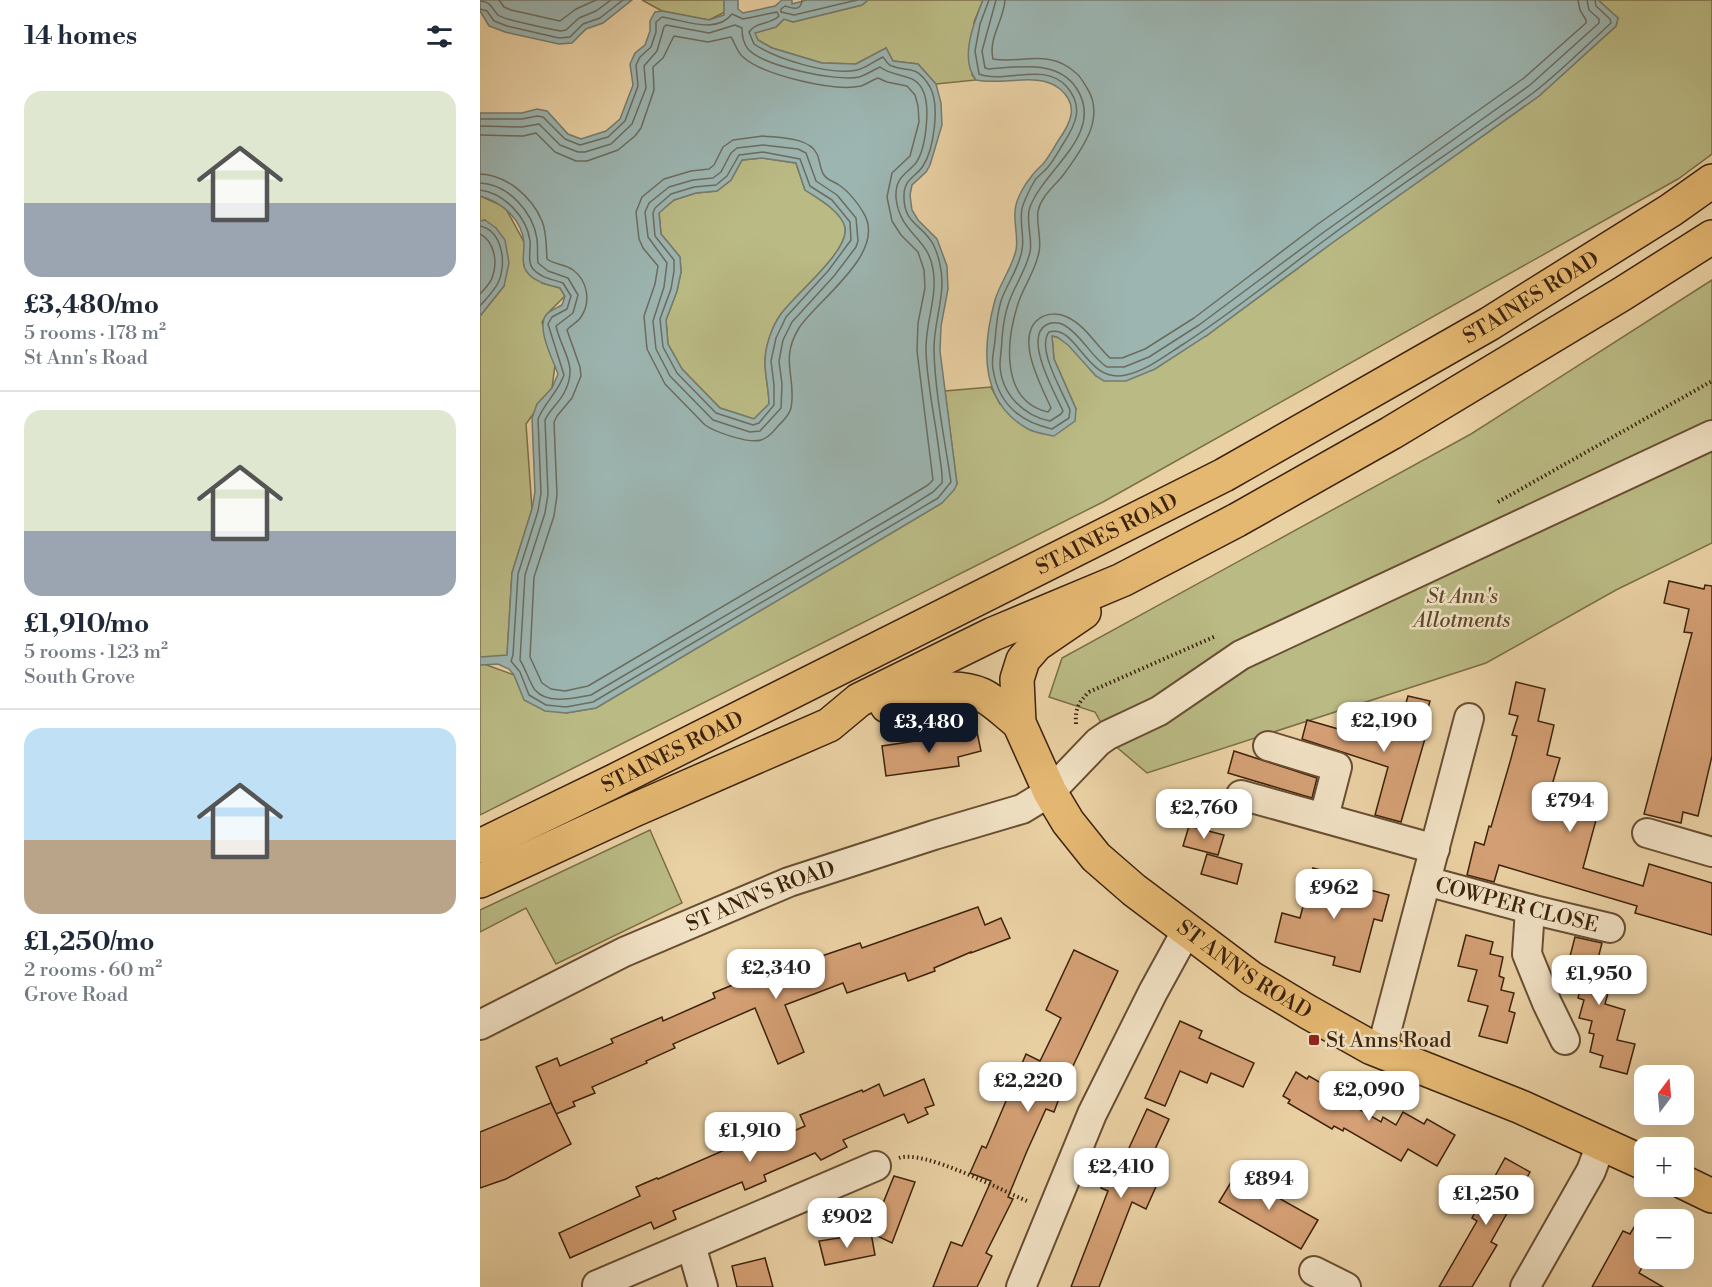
<!DOCTYPE html>
<meta charset="utf-8">
<style>
:root{--surface:#fff;--page:#f2f2f3;--text:#1f2937;--muted:#747a83;--line:#e0e1e3;--accent:#111827}
body{margin:0;font-family:"Libre Bodoni",serif;background:var(--page);color:var(--text);height:100vh;display:flex;flex-direction:column;font-size:22px;white-space:nowrap}
*{box-sizing:border-box;margin:0}
p{font-size:20px;color:var(--muted)}
.icon{flex:none;width:33px;height:33px;fill:none;stroke:currentColor;stroke-width:2;stroke-linecap:round;stroke-linejoin:round}
.map{position:relative;flex:1;overflow:hidden}
.sheet{display:flex;flex-direction:column;background:var(--surface);width:480px}
.sheet>*{flex:none}
.needle{width:39px;rotate:16deg}
.fabs{position:absolute;left:1154px;top:1065px;display:grid;gap:12px}
.fabs a{display:grid;place-items:center;width:60px;height:60px;border-radius:12px;background:var(--surface);box-shadow:0 6px 24px #0002;font-size:30px}
.price{position:absolute;translate:-50% -51px;padding:0 14px;border-radius:12px;background:#fff;color:#222;font-size:20px;line-height:39px;filter:drop-shadow(0 2px 3px #0008)}
.price::after{content:'';position:absolute;left:50%;top:36px;width:18px;height:14px;margin-left:-9px;background:inherit;clip-path:polygon(0 0,100% 0,50% 100%)}
.price.current{background:var(--accent);color:#fff}
ul{padding:0;list-style:none}
li{display:grid;align-content:center;gap:12px;height:318px;padding:0 24px}
li+li{border-top:2px solid var(--line)}
li span{display:grid;place-items:center;height:186px;border-radius:18px;color:#555}
li>.icon{margin-inline-start:auto}
span .icon{width:108px;height:108px;fill:#fffc;stroke-width:1}
li b{font-size:26px}
h2{display:flex;justify-content:space-between;align-items:center;height:72px;padding:0 24px;font-size:26px}
main{display:flex;flex:1;min-height:0}
.map>svg:first-child{display:block}
</style>
<main>
<section class="sheet">
<h2>14 homes<svg class="icon" aria-label="filters" viewBox="0 0 24 24"><path d="M4 7h16M4 17h16"/><circle cx="9" cy="7" r="2"/><circle cx="15" cy="17" r="2"/></svg></h2>
<ul>
<li><span style="background:linear-gradient(#dfe7d0 60%,#9aa5b1 0)"><svg class="icon" aria-label="home" viewBox="0 0 24 24"><path d="M3 11l9-7 9 7M6 9v11h12V9"/></svg></span><div><b>£3,480/mo</b><p>5 rooms · 178 m²</p><p>St Ann's Road</p></div></li>
<li><span style="background:linear-gradient(#dfe7d0 65%,#9aa5b1 0)"><svg class="icon" aria-label="home" viewBox="0 0 24 24"><path d="M3 11l9-7 9 7M6 9v11h12V9"/></svg></span><div><b>£1,910/mo</b><p>5 rooms · 123 m²</p><p>South Grove</p></div></li>
<li><span style="background:linear-gradient(#bfe0f5 60%,#b9a48a 0)"><svg class="icon" aria-label="home" viewBox="0 0 24 24"><path d="M3 11l9-7 9 7M6 9v11h12V9"/></svg></span><div><b>£1,250/mo</b><p>2 rooms · 60 m²</p><p>Grove Road</p></div></li>
</ul>
</section>
<div class="map">
<svg width="1232" height="1287" viewBox="0 0 1232 1287">
<rect width="100%" height="100%" fill="#ead1a4"/>
<filter id="stains"><feTurbulence type="fractalNoise" baseFrequency=".00333" numOctaves="4"/><feColorMatrix values="0 0 0 0 .2 0 0 0 0 .09 0 0 0 0 .02 0 0 0 .5 -.17"/></filter>
<radialGradient id="worn" r=".72"><stop offset=".6" stop-color="#630" stop-opacity="0"/><stop offset="1" stop-color="#630" stop-opacity=".3"/></radialGradient>
<g fill="#baba84" stroke="#7c6e48" stroke-width="1.5">
<polygon points="162,0 244,0 245,12 229,20 182,11"/>
<polygon points="388,0 503,0 494,22 492,75 496,80 456,84 438,64 413,61 406,48 376,64 342,63 292,48 278,40 274,33 296,27 304,19 313,22 382,5"/>
<path d="M1118,0H1232V154L1198,179L623,502L0,815V665L4,664L34,675L45,700L86,713L116,708L430,522L462,503L477,484L465,391L511,387L520,404L596,409L574,359L572,336C589,338 605,364 616,376L726,336L852,243L1059,96L1136,26L1138,18Z"/>
<path d="M282,158L316,163L325,190C337,198 361,211 365,227C370,251 315,294 301,314C292,326 285,347 285,362C285,376 289,390 289,404L274,419L240,408L202,369L188,344L186,320L197,291L201,272L200,257L181,234L179,212L194,200L216,193L237,191L251,180L262,160Z"/>
<polygon points="0,196 25,207 44,242 62,283 80,288 85,296 68,313 62,322 75,365 72,388 46,424 52,509 32,573 27,656 0,659 0,316 24,286 5,220 0,221"/>
<polygon points="1232,280 1232,543 1136,590 1006,663 667,773 633,744 615,712 569,697 582,658 991,434"/>
<polygon points="170,830 202,903 76,964 46,908 0,932 0,910"/>
</g>
<g fill="#9cb5b1" stroke="#767b6f" stroke-width="1.5" fill-rule="evenodd">
<polygon points="0,0 152,0 123,23 106,29 92,43 79,44 25,32 9,26 0,11"/>
<path d="M244,0H258V9L263,13L295,6L302,0H312V4L327,0H388L382,5L313,22L304,19L296,27L275,33L278,40L292,48L342,63L376,64L406,48L413,61L438,64L456,84L461,103L462,125L450,165L446,172L432,185L430,195L432,210L438,220L457,239L467,266L468,289L461,326L460,351L477,484L474,490L462,503L116,708L86,713L65,711L44,700L34,675L29,669L18,664L0,665V657L27,655L32,573L52,509L55,492L52,418L57,404L72,388L78,374C73,360 56,328 66,315C70,310 77,308 82,305L85,296L80,288C69,285 54,282 47,272C41,265 44,253 44,244C43,220 22,202 0,196V113H42L57,109L67,111L88,134L101,139L126,131L140,119L153,85L150,64L155,53L165,45L170,31V21L175,12L182,11L229,20L244,15ZM282,158L316,163L325,190C337,198 361,211 365,227C370,251 315,294 301,314C292,326 285,347 285,362C285,376 289,390 289,404L274,419L240,408L202,369L188,344L186,320L197,291L201,272L200,257L181,234L179,213L194,200L216,193L237,191L251,180L262,160Z"/>
<path d="M503,0H1118L1138,18L1136,26L1059,96L852,243L726,336L675,369L646,381H624L616,376L588,345L577,337L572,336L574,359L596,409L595,421L574,436C566,434 555,433 548,429C499,402 502,347 515,300C520,283 532,268 536,250C539,236 532,219 536,205C538,196 545,184 551,177C554,172 559,168 563,164C569,157 573,149 578,141C590,124 600,106 580,89C559,71 522,86 496,80C479,59 494,22 503,0Z"/>
<polygon points="5,220 16,228 25,240 29,263 24,286 0,316 0,221"/>
</g>
<g fill="none" stroke-linecap="round" stroke-linejoin="round">
<g stroke="#6c6c5e" stroke-width="1.5">
<polyline points="19,0 24,7 31,10 80,21 96,9 116,0"/>
<path d="M322,0C321,12 312,8 305,6L301,9V12L314,15L377,0"/>
<path d="M509,0L500,24L495,51L499,74C525,84 565,61 587,87C604,107 596,124 583,144C578,152 574,160 568,167C564,172 559,175 555,180C551,187 546,197 543,205C538,218 545,236 542,250C539,269 527,283 521,301C517,314 516,328 515,341C514,350 511,360 513,369C518,403 540,422 572,429L589,418L590,410C583,392 556,349 569,332C597,323 606,385 646,375C667,370 685,356 702,345C752,313 798,275 845,240C913,189 985,143 1053,93C1080,72 1106,46 1131,23L1130,19L1116,6L1115,0"/>
<path d="M516,0L502,51L505,68L509,69C538,67 578,59 597,89C625,134 565,168 550,207C545,220 553,238 550,252C546,270 535,285 529,302C525,313 523,326 522,338C522,347 520,356 520,365C521,394 544,416 570,421L581,414L583,411C576,395 543,338 566,325C571,322 579,322 584,325C602,335 611,357 627,367H644L669,357L719,325L844,232L1050,85L1119,23V19L1109,10L1107,0"/>
<path d="M525,0C524,20 508,38 513,59C542,64 569,48 596,73C601,77 604,83 607,88C626,118 602,149 584,174C575,186 561,196 558,211C556,225 562,239 559,252C555,273 542,288 537,307C526,343 521,401 568,412L571,408C562,387 533,336 560,318C568,313 579,313 587,317C605,325 616,345 630,358H642L665,349L714,318L838,224L1044,78L1106,23V20L1100,10L1098,0"/>
<path d="M0,1C12,2 11,8 18,15C26,21 68,28 80,31L86,30L99,18L116,11L131,0"/>
<polyline points="0,9 7,11 14,21 27,26 79,38 90,37 103,24 120,18 143,0"/>
<path d="M0,119H42L57,116L63,117L85,139L100,145L128,137L145,121L158,86L156,65L160,57L171,47L176,32V22L182,17C204,20 236,35 252,14L263,19L297,12L299,16C290,25 275,22 269,32L274,44C296,59 351,76 377,70C386,68 394,61 403,57C406,60 407,65 412,66C430,73 436,64 450,87C460,105 454,149 443,166C436,177 424,179 424,195C423,224 442,224 453,244C456,250 459,259 460,265C467,293 453,323 454,351C455,393 465,441 471,482L458,498L113,702L86,707L66,705L49,695L40,672L31,661L33,655L38,574L58,511L61,493L58,419C65,402 78,392 84,375L68,324L72,317L87,309L91,296L83,283C72,279 61,278 53,269C47,262 51,250 50,241C47,217 24,193 0,190"/>
<path d="M0,126L42,127L59,124L80,145L98,152H105L131,144L152,124L166,88L164,66L177,51L184,27L186,25L229,33L255,25L262,28C262,35 263,43 268,49C283,66 356,82 379,77C386,75 393,70 400,67C415,79 436,71 444,93C450,109 446,151 435,164C424,176 415,178 416,198C420,234 448,237 453,269C458,296 445,324 446,351C447,384 455,418 459,451C460,461 463,473 462,483L453,492L423,511L111,695C94,698 68,705 55,690C51,685 45,668 40,660L45,575L65,513L68,494L65,420C70,409 79,403 84,393C99,365 82,353 76,326L93,313L98,295L88,278L68,271L58,263C57,255 58,247 57,239C53,212 28,184 0,183"/>
<path d="M0,135L43,136L56,133L75,152L96,161H107L138,150L155,136L161,128L174,90L173,67L183,58L194,36L228,42L251,37C255,43 257,52 263,57C283,75 354,92 381,86C387,84 392,80 398,78L407,82L427,86L435,95L438,106L439,122L430,156L412,173L407,197L412,221L421,235L438,252L444,270L445,288L438,323L437,351L453,480L448,485L418,503L108,686L85,691L71,689L62,683L50,657L54,577L74,516L77,495L74,422L77,416L92,398L101,376L100,367L87,330C91,325 97,323 101,317C111,302 108,281 93,270C85,264 75,265 67,259C66,246 67,233 62,221C52,197 27,175 0,174"/>
<path d="M283,136C300,138 329,137 337,154C340,160 340,170 344,175C347,180 355,182 359,185C368,191 378,203 383,212C409,252 337,300 319,328C299,360 317,378 311,408C309,416 303,421 298,426C293,432 288,438 281,440C269,444 235,432 225,425L185,384L167,349L164,316L175,284L178,266L163,248L159,239L156,212L162,197L184,179L211,171L229,169L234,165L243,147L253,140Z"/>
<polygon points="283,145 318,149 326,153 336,181 357,195 376,218 378,241 376,247 354,276 312,322 303,340 299,361 302,384 301,408 280,431 270,432 233,420 190,376 176,349 173,321 184,287 187,263 168,237 165,212 169,203 189,187 213,180 233,178 241,172 251,153 257,148"/>
<polygon points="283,152 320,159 330,186 352,200 370,222 371,240 348,271 306,317 296,338 291,361 294,385 294,405 279,423 273,425 236,413 197,373 183,347 180,319 191,289 194,271 194,260 175,236 173,213 175,208 191,194 214,187 236,185 247,176 259,155"/>
<path d="M0,226C23,231 27,265 18,283C14,291 6,299 0,306"/>
<path d="M0,234C15,242 18,263 12,278C10,284 4,289 0,294"/>
</g>
</g>
<g fill="#d5a075" stroke="#3d230c" stroke-width="1.5">
<polygon points="1189,581 1224,589 1225,585 1232,586 1232,756 1218,816 1203,812 1201,823 1164,814 1212,633 1204,632 1209,609 1184,603"/>
<polygon points="1036,682 1065,689 1058,721 1074,725 1067,755 1080,758 1069,795 1119,809 1103,868 1163,886 1169,864 1232,883 1232,935 1155,913 1157,906 1019,865 1014,882 987,875 995,842 1004,845 1009,826 1011,827 1030,762 1037,736 1032,735 1038,716 1029,714"/>
<polygon points="928,696 950,701 941,734 946,735 921,822 895,815 908,767 822,739 827,720 907,743 914,715 922,717"/>
<polygon points="497,732 501,751 478,757 479,766 406,776 402,746"/>
<polygon points="754,751 837,778 832,798 748,773"/>
<polygon points="690,799 726,808 720,829 685,819"/>
<polygon points="709,826 744,835 738,855 703,846"/>
<polygon points="727,854 762,864 757,884 721,874"/>
<polygon points="833,868 859,875 857,881 909,895 902,921 894,919 880,972 853,965 855,957 795,942 802,913 820,918"/>
<polygon points="498,907 505,925 521,918 530,938 491,953 491,952 454,968 455,971 428,981 425,973 367,993 363,983 305,1005 324,1052 298,1064 275,1008 193,1044 195,1048 166,1061 167,1063 112,1087 115,1093 93,1102 95,1106 76,1114 56,1067 77,1058 80,1066 133,1043 131,1039 182,1017 183,1021 235,998 233,993 321,957 324,962 380,943 382,948"/>
<polygon points="986,935 1013,942 1010,954 1023,957 1019,976 1024,978 1021,990 1034,993 1029,1011 1035,1013 1027,1043 999,1036 1008,1006 988,1001 997,970 978,966"/>
<polygon points="1095,937 1122,943 1115,970 1133,975 1125,1004 1145,1010 1137,1040 1155,1044 1147,1074 1120,1067 1123,1056 1110,1052 1114,1034 1109,1033 1112,1021 1099,1018 1104,1000 1098,998 1101,986 1088,983 1092,965 1088,964"/>
<polygon points="594,950 638,971 584,1085 574,1112 566,1109 547,1151 528,1197 533,1199 506,1253 512,1256 497,1287 453,1287 471,1242 482,1246 511,1181 490,1173 502,1146 506,1148 546,1054 560,1061 581,1018 566,1010"/>
<polygon points="700,1021 722,1031 719,1038 774,1063 763,1087 731,1073 727,1083 700,1071 685,1106 665,1098"/>
<polygon points="816,1072 827,1079 829,1076 867,1098 865,1101 901,1122 903,1117 916,1125 923,1112 944,1124 947,1119 975,1135 957,1166 928,1149 921,1161 864,1128 863,1131 854,1126 852,1129 808,1103 810,1100 803,1096"/>
<polygon points="444,1079 454,1105 445,1108 448,1114 428,1123 424,1114 363,1140 367,1147 341,1160 335,1153 284,1175 286,1181 265,1190 262,1182 193,1211 196,1219 174,1229 171,1222 90,1258 79,1233 160,1196 156,1187 177,1178 178,1179 254,1146 257,1141 275,1148 325,1126 320,1115 382,1090 383,1092 399,1084 404,1096"/>
<polygon points="71,1103 91,1144 26,1179 0,1188 0,1132"/>
<polygon points="667,1109 689,1119 663,1175 678,1182 666,1209 652,1202 619,1287 591,1287 628,1191 621,1188 635,1157 643,1161"/>
<polygon points="1025,1158 1050,1172 1011,1242 1017,1245 992,1287 959,1287 997,1221 992,1218"/>
<polygon points="756,1174 838,1220 821,1249 739,1202"/>
<polygon points="414,1176 435,1182 412,1243 391,1233"/>
<polygon points="1162,1214 1171,1220 1164,1220 1164,1258 1167,1258 1159,1273 1183,1287 1112,1287 1143,1231 1150,1234"/>
<polygon points="391,1233 395,1255 345,1265 339,1241"/>
<polygon points="285,1258 293,1287 257,1287 252,1266"/>
</g>
<g fill="none" stroke-linecap="round" stroke-linejoin="round">
<defs>
<g id="minor">
<polyline points="788,746 857,767 844,817"/>
<polyline points="761,795 955,849"/>
<polyline points="1167,833 1232,852"/>
<path id="s1" d="M946,881L1050,909L1130,928"/>
<polyline points="1050,909 1047,954 1067,1003 1085,1040"/>
<path id="s2" d="M0,1025L144,952L309,882L454,835L542,809L570,792L618,742L628,735L679,711L761,655L1232,435"/>
<polyline points="901,1051 989,718"/>
<polyline points="211,1245 223,1287"/>
<polyline points="834,1271 866,1287"/>
<polyline points="117,1285 396,1166"/>
<polyline points="541,1287 612,1114 673,992 707,930"/>
<polyline points="1045,1287 1111,1171 1121,1144"/>
</g>
<g id="major">
<path id="s3" d="M604,612L557,644L543,660L537,679L539,723L570,792L588,822L616,857L654,890L771,978L828,1012L892,1048L1041,1107L1164,1163"/>
<path d="M407,706C435,694 471,681 502,695C515,701 527,714 539,723"/>
<path id="s4" d="M0,846L134,781L744,475L1009,324L1191,210L1232,181"/>
<polyline points="0,881 154,810 349,725 379,700 513,634 642,580 757,520 911,433 1142,294 1232,237"/>
<polyline points="1203,1182 1232,1196"/>
</g>
</defs>
<use href="#minor" stroke="#684e32" stroke-width="32"/>
<use href="#major" stroke="#3d230c" stroke-width="36"/>
<g stroke="#3d230c" stroke-width="4" stroke-dasharray="1.5 3" stroke-linecap="butt">
<polyline points="1018,502 1232,381"/>
<path d="M596,724C595,709 598,703 609,692L736,636"/>
<path d="M419,1158C443,1149 521,1190 547,1201"/>
</g>
<use href="#minor" stroke="#f1e1c4" stroke-width="28"/>
<use href="#major" stroke="#e5b872" stroke-width="33"/>
</g>
<rect fill="#8f2418" stroke="#f1e1c4" stroke-width="2" x="828" y="1034" width="12" height="12" rx="3"/>
<g text-anchor="middle" stroke-width="5" stroke-linejoin="round" paint-order="stroke">
<g font-size="21" fill="#3d230c" stroke="#f1e1c4">
<text dy="7" stroke="none"><textPath href="#s4" startOffset="1186">STAINES ROAD</textPath></text>
<text dy="7" stroke="none"><textPath href="#s4" startOffset="700">STAINES ROAD</textPath></text>
<text dy="7" stroke="none"><textPath href="#s4" startOffset="214">STAINES ROAD</textPath></text>
<text dy="7" stroke="none"><textPath href="#s2" startOffset="309">ST ANN'S ROAD</textPath></text>
<text dy="7" stroke="none"><textPath href="#s1" startOffset="94">COWPER CLOSE</textPath></text>
<text dy="7" stroke="none"><textPath href="#s3" startOffset="484">ST ANN'S ROAD</textPath></text>
</g>
<g font-size="21" font-style="italic" fill="#5c492a" stroke="#f1e1c4">
<text x="982" y="603">St Ann's<tspan x="982" dy="24">Allotments</tspan></text>
</g>
<g font-size="21" fill="#3d230c" stroke="#f1e1c4" text-anchor="start">
<text x="846" y="1047">St Anns Road</text>
</g>
</g>
<rect width="100%" height="100%" filter="url(#stains)"/>
<rect width="100%" height="100%" fill="url(#worn)"/>
</svg>
<div class="fabs">
<a><svg class="needle" viewBox="-14 -14 28 28"><path d="M0-13l5 13h-10z" fill="#e53935"/><path d="M0 13l5-13h-10z" fill="#747a83"/></svg></a>
<a>+</a>
<a>−</a>
</div>
<b class="price" style="left:904px;top:753px">£2,190</b>
<b class="price current" style="left:449px;top:754px">£3,480</b>
<b class="price" style="left:1090px;top:833px">£794</b>
<b class="price" style="left:724px;top:840px">£2,760</b>
<b class="price" style="left:854px;top:920px">£962</b>
<b class="price" style="left:296px;top:1000px">£2,340</b>
<b class="price" style="left:1119px;top:1006px">£1,950</b>
<b class="price" style="left:548px;top:1113px">£2,220</b>
<b class="price" style="left:889px;top:1122px">£2,090</b>
<b class="price" style="left:270px;top:1163px">£1,910</b>
<b class="price" style="left:641px;top:1199px">£2,410</b>
<b class="price" style="left:789px;top:1211px">£894</b>
<b class="price" style="left:1006px;top:1226px">£1,250</b>
<b class="price" style="left:367px;top:1249px">£902</b>
</div>
</main>
